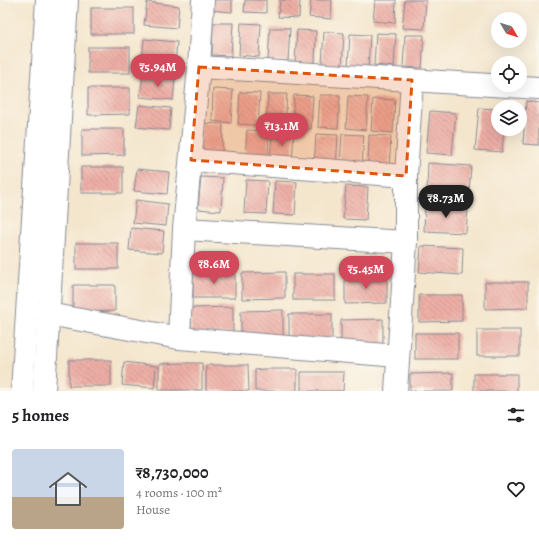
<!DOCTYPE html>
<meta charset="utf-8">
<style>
:root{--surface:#fff;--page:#f2f2f2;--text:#202124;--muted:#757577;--accent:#d1495b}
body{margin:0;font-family:Alegreya,serif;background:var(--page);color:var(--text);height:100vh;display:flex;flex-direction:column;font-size:15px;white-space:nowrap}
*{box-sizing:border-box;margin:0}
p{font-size:13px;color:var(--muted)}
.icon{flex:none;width:22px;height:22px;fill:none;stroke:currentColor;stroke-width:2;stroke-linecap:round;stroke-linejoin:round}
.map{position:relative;height:391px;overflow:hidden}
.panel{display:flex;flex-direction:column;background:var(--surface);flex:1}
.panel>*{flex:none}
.needle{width:26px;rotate:129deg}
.buttons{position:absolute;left:491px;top:12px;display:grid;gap:8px}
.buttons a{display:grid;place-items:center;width:36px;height:36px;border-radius:50%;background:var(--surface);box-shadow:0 4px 16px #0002;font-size:20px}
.price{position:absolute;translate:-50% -34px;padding:0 9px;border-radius:14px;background:var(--accent);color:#fff;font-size:13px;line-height:26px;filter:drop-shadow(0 1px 2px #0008)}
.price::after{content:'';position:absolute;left:50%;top:24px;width:12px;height:9px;margin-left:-6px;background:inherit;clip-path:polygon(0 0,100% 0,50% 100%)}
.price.selected{background:#222;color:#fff}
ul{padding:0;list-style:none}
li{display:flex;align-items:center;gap:12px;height:100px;padding:0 12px}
li span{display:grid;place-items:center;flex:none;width:112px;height:80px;border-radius:4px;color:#555}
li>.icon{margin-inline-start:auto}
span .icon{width:48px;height:48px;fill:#fffc;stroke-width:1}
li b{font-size:17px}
h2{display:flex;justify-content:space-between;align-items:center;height:48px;padding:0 12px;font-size:17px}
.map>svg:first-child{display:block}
</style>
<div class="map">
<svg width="539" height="391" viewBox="0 0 539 391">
<defs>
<pattern id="building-back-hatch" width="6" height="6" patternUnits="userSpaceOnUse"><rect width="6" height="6" fill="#eeafa6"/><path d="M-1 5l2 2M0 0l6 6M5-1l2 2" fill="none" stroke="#c08f8a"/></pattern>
</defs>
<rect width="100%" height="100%" fill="#fbf7ec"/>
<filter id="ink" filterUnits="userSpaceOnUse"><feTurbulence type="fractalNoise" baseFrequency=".025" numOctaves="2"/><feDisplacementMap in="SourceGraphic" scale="8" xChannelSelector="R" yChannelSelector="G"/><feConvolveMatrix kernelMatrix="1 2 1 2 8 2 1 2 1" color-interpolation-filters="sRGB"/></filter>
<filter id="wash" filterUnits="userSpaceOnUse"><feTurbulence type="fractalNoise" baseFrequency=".012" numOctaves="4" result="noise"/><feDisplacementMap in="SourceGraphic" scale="16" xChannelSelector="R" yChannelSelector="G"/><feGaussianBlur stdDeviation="0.9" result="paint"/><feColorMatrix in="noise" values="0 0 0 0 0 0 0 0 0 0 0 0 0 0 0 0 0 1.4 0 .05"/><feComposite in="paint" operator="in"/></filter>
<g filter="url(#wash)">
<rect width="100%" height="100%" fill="#f4e6cd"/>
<g id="blocks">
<g fill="url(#building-back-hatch)">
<polygon points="211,0 232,0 232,12 210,10"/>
<polygon points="245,0 266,0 266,13 244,12"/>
<polygon points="280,0 300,0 299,18 278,17"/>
<polygon points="311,0 332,0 331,19 309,17"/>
<polygon points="375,0 396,0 395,23 373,21"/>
<polygon points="405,0 426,0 424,29 402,28"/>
<polygon points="147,2 179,6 177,28 144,25"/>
<rect x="91" y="8" width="43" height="26"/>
<polygon points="213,23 233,23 231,56 212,55"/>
<polygon points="241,23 261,24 259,57 239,55"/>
<polygon points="270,28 290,28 288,61 268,60"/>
<polygon points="297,30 316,31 315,64 295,62"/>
<polygon points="324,32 344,33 342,66 322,64"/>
<polygon points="376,33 396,34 394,67 374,65"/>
<polygon points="350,34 370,35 368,68 348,66"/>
<polygon points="405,35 424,35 422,68 403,67"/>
<polygon points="144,39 177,42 175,64 142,61"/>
<rect x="88" y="47" width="42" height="26"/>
<polygon points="143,75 175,78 173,100 140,97"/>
<polygon points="88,88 130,88 130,114 88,115"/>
<polygon points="213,89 233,90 231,123 212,121"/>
<polygon points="240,92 260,93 258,125 238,124"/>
<polygon points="268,94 287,94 285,127 266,126"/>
<polygon points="294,95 313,96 311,129 292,128"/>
<polygon points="320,95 340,95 338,128 318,127"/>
<polygon points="348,96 368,97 366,130 346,128"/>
<polygon points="373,99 395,100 393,133 371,131"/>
<polygon points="526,101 539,103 539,145 523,144"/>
<polygon points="139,105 171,108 169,130 136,127"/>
<polygon points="479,108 498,109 498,129 504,129 502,152 475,150"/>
<polygon points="430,111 456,113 452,155 426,153"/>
<polygon points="202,123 223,124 222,157 199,156"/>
<polygon points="82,129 124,129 124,155 82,156"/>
<polygon points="247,130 269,131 268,157 245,158"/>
<polygon points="272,131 294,131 292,165 270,159"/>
<polygon points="316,134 338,135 336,168 314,166"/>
<polygon points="342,134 364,135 362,168 340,163"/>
<polygon points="369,135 391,136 389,169 368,164"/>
<polygon points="428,163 471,166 469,192 427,189"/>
<rect x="81" y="167" width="42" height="26"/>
<polygon points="137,169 169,172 167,194 134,191"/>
<polygon points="201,177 223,178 221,211 198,209"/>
<polygon points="246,180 268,181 266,214 244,213"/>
<polygon points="275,181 297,182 295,215 273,214"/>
<polygon points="346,186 368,187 366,220 343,219"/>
<polygon points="136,200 168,204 166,226 133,223"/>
<polygon points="425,204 468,207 466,233 424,231"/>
<polygon points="131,228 164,231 162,253 129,250"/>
<rect x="76" y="243" width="42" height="26"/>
<polygon points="421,246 463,248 462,275 419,272"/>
<rect x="193" y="272" width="42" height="26"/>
<polygon points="285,272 285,298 242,299 242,273"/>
<rect x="293" y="274" width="42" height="26"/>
<polygon points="367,277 387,277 387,303 345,304 345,278"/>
<polygon points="485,282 528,282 528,308 485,309"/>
<polygon points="73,285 115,285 115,311 73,312"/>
<polygon points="419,295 462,295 462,321 419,322"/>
<polygon points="233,307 233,333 191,334 191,308"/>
<polygon points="283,310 283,337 241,337 241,311"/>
<rect x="289" y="314" width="43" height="26"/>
<polygon points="383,319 383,346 341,346 341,320"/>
<rect x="477" y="330" width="43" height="26"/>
<rect x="415" y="333" width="43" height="26"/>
<rect x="69" y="360" width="42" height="26"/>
<polygon points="124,362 156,366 154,388 122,385"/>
<polygon points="182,363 202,363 202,390 159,390 159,364"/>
<polygon points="206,365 248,365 249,391 206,391"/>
<polygon points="263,369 297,369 297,391 255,391 255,370"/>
<polygon points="301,372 344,372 343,391 301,391"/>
<polygon points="453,373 453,391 410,391 410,374"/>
<rect x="474" y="374" width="43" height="17"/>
</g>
</g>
</g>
<g filter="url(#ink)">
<use href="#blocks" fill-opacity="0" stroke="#888a96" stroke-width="1"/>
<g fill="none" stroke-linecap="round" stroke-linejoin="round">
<defs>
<g id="minor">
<polyline points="199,67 539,88"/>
<polyline points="191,160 406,176"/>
<polyline points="184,229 406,242"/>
<polyline points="48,314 179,338 398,356"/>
<polyline points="179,338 184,229 199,67 203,0"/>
<polyline points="22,391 47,0"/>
<polyline points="44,391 67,0"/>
<polyline points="396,391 406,242 406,176 412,80"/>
</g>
</defs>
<use href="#minor" stroke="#888a96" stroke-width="24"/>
<use href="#minor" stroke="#fff" stroke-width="22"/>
</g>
</g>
<path fill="#de5710" fill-opacity="0.2" stroke="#de5710" stroke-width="3" stroke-dasharray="8 5" stroke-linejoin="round" d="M199,67L412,80L406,176L191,160Z"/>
</svg>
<div class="buttons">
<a><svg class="needle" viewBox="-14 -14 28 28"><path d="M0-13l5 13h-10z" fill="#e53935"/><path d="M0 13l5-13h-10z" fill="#757577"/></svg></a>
<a><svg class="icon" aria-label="locate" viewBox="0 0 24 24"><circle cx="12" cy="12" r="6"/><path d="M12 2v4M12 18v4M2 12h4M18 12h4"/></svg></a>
<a><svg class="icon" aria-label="layers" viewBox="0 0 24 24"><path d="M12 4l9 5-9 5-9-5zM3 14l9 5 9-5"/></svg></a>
</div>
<b class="price" style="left:158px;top:88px">₹5.94M</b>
<b class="price" style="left:282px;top:147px">₹13.1M</b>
<b class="price selected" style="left:446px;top:219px">₹8.73M</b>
<b class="price" style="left:214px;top:285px">₹8.6M</b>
<b class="price" style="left:366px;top:290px">₹5.45M</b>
</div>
<section class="panel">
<h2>5 homes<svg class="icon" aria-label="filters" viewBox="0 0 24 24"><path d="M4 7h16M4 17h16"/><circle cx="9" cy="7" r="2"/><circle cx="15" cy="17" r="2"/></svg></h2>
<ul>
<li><span style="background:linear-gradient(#c9d6e8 60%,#b9a48a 0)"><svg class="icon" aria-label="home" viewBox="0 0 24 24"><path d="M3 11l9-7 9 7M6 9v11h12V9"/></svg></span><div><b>₹8,730,000</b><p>4 rooms · 100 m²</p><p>House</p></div><svg class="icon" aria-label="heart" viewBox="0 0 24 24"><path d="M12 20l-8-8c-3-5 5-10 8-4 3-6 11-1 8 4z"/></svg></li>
</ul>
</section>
